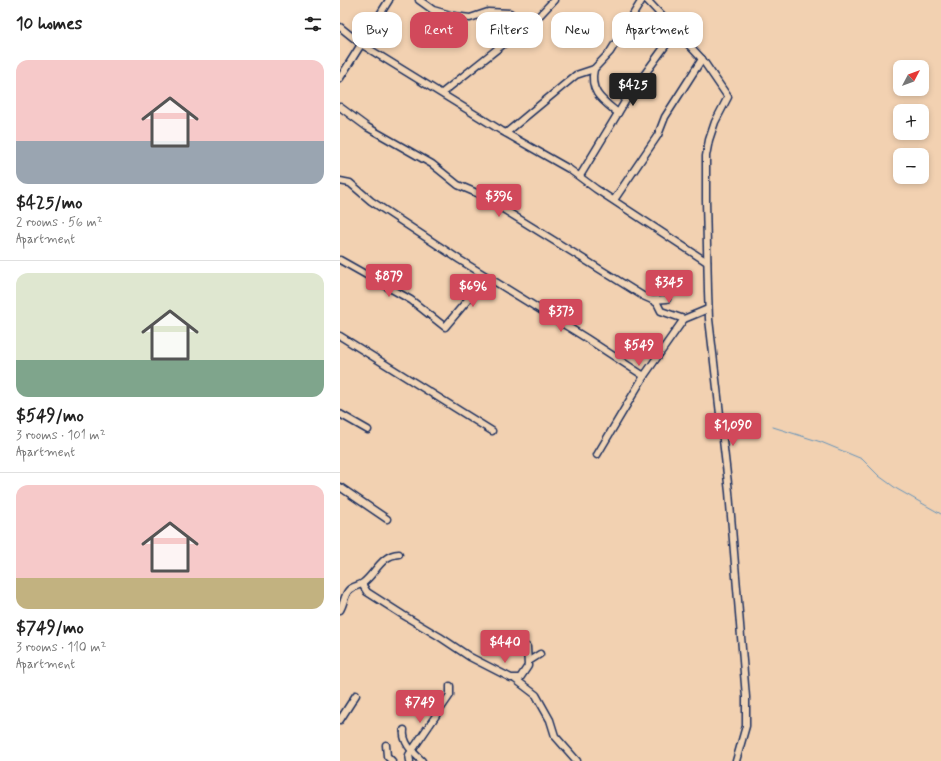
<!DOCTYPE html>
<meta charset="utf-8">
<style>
:root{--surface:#fff;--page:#f2f2f2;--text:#222;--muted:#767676;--line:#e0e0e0;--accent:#d1495b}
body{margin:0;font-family:Mynerve,sans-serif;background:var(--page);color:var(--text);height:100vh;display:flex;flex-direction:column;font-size:15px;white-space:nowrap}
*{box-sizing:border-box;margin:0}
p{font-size:13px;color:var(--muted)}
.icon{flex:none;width:22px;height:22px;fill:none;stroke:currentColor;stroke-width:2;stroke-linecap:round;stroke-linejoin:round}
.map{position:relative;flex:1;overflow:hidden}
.details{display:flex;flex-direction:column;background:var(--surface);width:340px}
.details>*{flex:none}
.top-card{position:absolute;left:12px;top:12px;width:380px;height:36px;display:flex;gap:8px}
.needle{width:26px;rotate:49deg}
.fabs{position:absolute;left:553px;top:60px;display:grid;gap:8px}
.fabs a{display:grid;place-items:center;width:36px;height:36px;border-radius:8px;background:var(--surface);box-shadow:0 2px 6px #0003;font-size:20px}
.price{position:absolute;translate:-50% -34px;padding:0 9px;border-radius:4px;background:var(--accent);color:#fff;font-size:13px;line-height:26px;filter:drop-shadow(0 1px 2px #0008)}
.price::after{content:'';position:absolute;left:50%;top:24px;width:12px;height:9px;margin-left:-6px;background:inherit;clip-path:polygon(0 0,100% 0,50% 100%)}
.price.on{background:#222;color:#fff}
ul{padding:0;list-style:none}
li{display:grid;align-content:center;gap:8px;height:212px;padding:0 16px}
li+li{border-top:1px solid var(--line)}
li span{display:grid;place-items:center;height:124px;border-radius:12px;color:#555}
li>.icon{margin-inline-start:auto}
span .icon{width:72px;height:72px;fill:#fffc;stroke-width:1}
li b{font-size:17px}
h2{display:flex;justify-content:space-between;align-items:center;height:48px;padding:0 16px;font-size:17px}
.tag{padding:0 14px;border-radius:12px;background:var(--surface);box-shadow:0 2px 6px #0003;font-size:14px;line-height:36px}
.tag.on{background:var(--accent);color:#fff}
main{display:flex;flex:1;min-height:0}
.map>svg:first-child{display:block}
</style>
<main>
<section class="details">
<h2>10 homes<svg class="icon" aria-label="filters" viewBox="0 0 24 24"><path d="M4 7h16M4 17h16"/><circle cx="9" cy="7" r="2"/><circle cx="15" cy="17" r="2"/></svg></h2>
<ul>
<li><span style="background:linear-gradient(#f6c9c9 65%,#9aa5b1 0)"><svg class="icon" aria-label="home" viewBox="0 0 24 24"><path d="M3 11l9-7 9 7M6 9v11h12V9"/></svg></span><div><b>$425/mo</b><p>2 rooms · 56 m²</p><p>Apartment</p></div></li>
<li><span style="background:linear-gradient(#dfe7d0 70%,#7fa58c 0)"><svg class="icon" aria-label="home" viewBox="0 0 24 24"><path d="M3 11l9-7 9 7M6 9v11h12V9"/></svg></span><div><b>$549/mo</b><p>3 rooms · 101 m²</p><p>Apartment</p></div></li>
<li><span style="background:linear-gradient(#f6c9c9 75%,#c2b280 0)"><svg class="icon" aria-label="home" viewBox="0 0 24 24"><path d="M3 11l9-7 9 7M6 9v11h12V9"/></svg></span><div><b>$749/mo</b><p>3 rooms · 110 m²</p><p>Apartment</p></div></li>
</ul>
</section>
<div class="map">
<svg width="601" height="761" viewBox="0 0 601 761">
<rect width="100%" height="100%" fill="#f2d1b1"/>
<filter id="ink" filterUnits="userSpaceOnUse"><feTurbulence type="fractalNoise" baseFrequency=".025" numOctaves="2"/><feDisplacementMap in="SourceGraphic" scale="8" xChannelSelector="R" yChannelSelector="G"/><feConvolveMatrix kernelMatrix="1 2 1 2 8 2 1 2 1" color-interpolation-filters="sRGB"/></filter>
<g filter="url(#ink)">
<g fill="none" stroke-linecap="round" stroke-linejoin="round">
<polyline stroke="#6492b9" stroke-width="1" points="433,427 481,442 522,459 539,476 557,489 601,514"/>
<defs>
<g id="minor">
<polyline points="79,0 93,10 114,16 130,18 148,12 170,13 176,20 180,31"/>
<polyline points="307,0 362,59 388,97 375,122 369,140 366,156 366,200 368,291 369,319 389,492 406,697 406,726 396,761"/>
<polyline points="0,27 21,44 162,131 229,169 256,189 367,262"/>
<path d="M254,69C249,92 262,100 278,113"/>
<polyline points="0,78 49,0"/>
<polyline points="102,93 200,15 214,0"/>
<polyline points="0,107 27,127 92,164 118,185 139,194 303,296 312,300 327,299"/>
<polyline points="166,133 236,75 254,69 270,52 302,0"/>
<polyline points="240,176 286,100 336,31"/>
<polyline points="0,181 10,183 31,201 120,260 246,338 304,376"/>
<polyline points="274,200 318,135 325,117 362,59"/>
<polyline points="0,260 71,300 105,327 147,277"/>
<polyline points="312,300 317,303 321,311 344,319"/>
<polyline points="0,336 152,431"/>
<polyline points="0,414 28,430"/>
<polyline points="257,455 304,376 344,319 368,309"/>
<polyline points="0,487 47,519"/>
<polyline points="22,584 27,592 63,615 100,637 130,657 171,678 180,678 188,666 187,647"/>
<path d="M0,610C4,604 4,595 9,590C13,586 19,586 23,583C36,573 41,555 59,554"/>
<polyline points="189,661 200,654"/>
<polyline points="175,679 196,695 210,720 215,736 237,761"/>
<polyline points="0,720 16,695"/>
<path d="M64,730C62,743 74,753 82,761"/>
<polyline points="46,745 47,756 52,761"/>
<polyline points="70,761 69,755 110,695 110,686"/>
</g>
</defs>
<use href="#minor" stroke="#1b2f5e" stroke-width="9"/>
<use href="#minor" stroke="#f1d5b7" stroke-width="6"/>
</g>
</g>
</svg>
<div class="fabs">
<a><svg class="needle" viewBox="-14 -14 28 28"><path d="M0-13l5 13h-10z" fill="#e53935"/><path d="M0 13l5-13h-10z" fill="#767676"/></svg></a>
<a>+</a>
<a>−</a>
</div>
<b class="price on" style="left:293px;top:107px">$425</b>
<b class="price" style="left:159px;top:218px">$396</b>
<b class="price" style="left:49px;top:298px">$879</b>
<b class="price" style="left:329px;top:304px">$345</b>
<b class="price" style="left:133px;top:308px">$696</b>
<b class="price" style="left:221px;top:333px">$373</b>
<b class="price" style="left:299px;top:367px">$549</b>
<b class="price" style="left:393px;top:447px">$1,090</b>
<b class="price" style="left:165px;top:664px">$440</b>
<b class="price" style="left:80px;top:724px">$749</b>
<div class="top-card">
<a class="tag">Buy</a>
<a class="tag on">Rent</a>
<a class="tag">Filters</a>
<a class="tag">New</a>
<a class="tag">Apartment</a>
</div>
</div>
</main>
